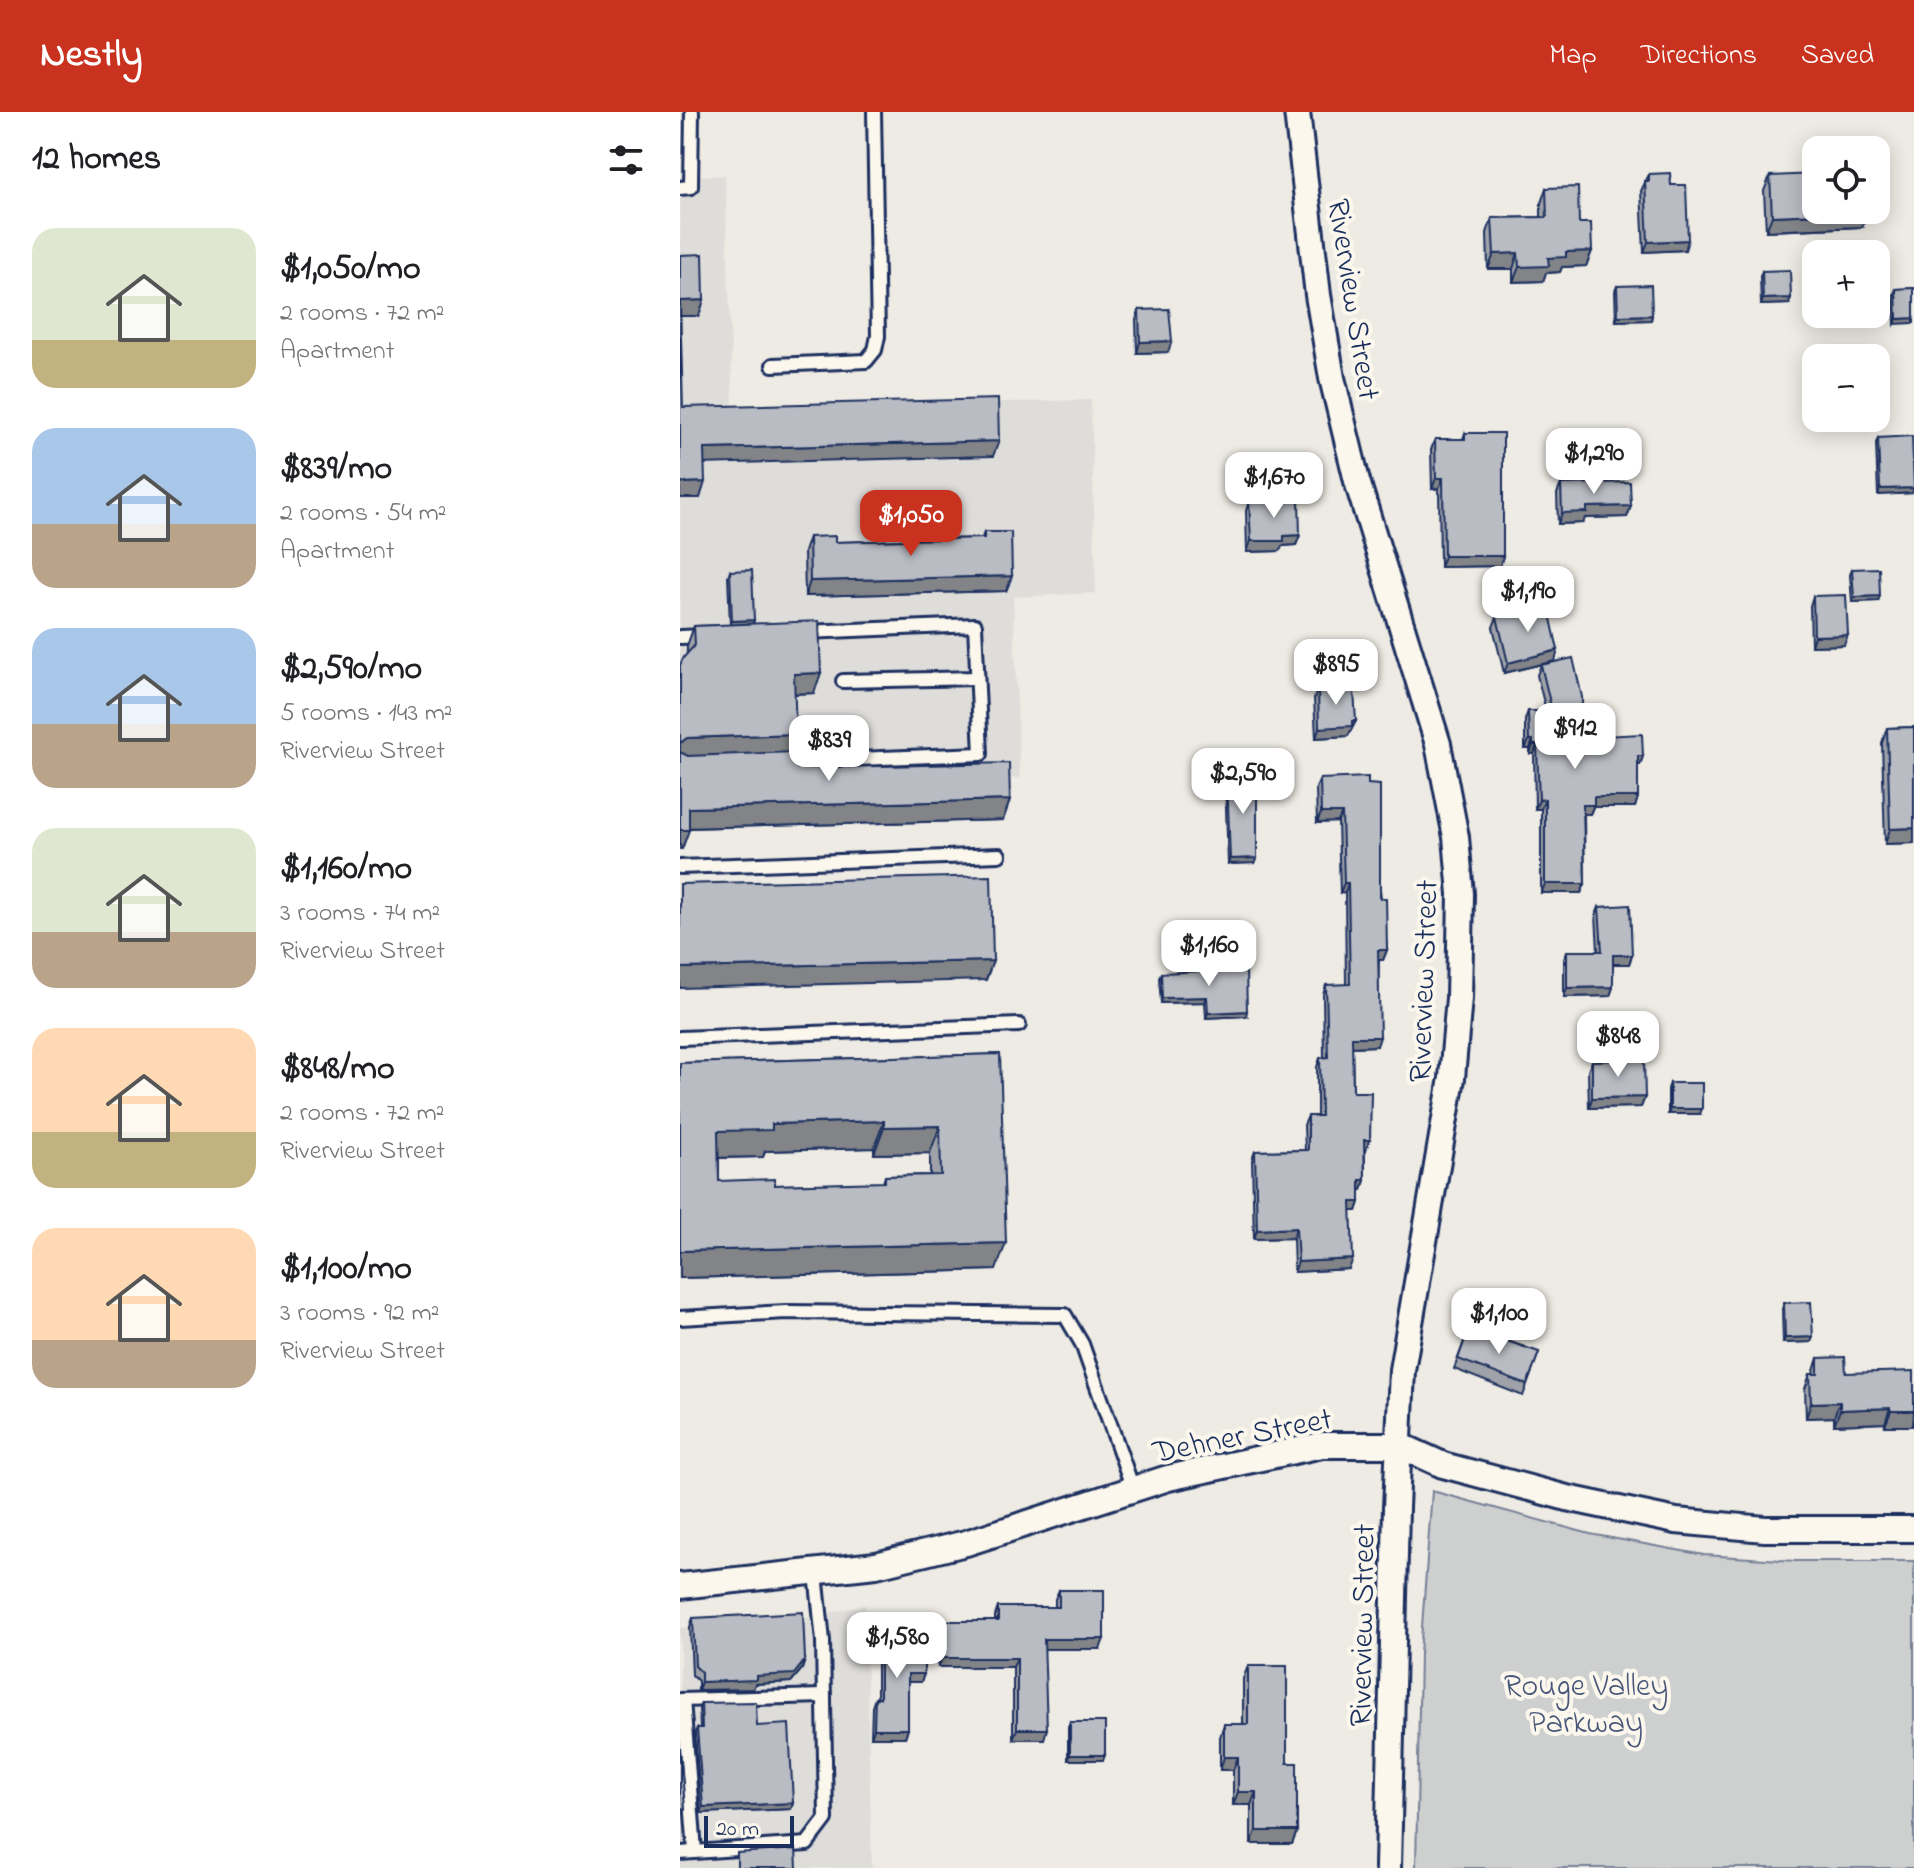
<!DOCTYPE html>
<meta charset="utf-8">
<style>
:root{--surface:#fff;--page:#f6f6f6;--text:#202124;--muted:#757577;--accent:#c8321e}
body{margin:0;font-family:"Indie Flower",sans-serif;background:var(--page);color:var(--text);height:100vh;display:flex;flex-direction:column;font-size:30px;white-space:nowrap}
*{box-sizing:border-box;margin:0}
p{font-size:26px;color:var(--muted)}
.icon{flex:none;width:44px;height:44px;fill:none;stroke:currentColor;stroke-width:2;stroke-linecap:round;stroke-linejoin:round}
.map{position:relative;flex:1;overflow:hidden}
.sheet{display:flex;flex-direction:column;background:var(--surface);width:680px}
.sheet>*{flex:none}
.controls{position:absolute;left:1122px;top:24px;display:grid;gap:16px}
.controls a{display:grid;place-items:center;width:88px;height:88px;border-radius:16px;background:var(--surface);box-shadow:0 4px 20px #0003;font-size:40px}
.scale{position:absolute;left:24px;bottom:20px;width:90px;box-sizing:border-box;padding-left:8px;border:4px solid #1b2f5e;border-top:0;font-size:22px;line-height:28px;white-space:nowrap;color:#1b2f5e;-webkit-text-stroke:6px #fbf7ec;paint-order:stroke}
.price{position:absolute;translate:-50% -68px;padding:0 18px;border-radius:16px;background:#fff;color:#222;font-size:26px;line-height:52px;filter:drop-shadow(0 2px 4px #0008)}
.price::after{content:'';position:absolute;left:50%;top:48px;width:24px;height:18px;margin-left:-12px;background:inherit;clip-path:polygon(0 0,100% 0,50% 100%)}
.price.selected{background:var(--accent);color:#fff}
ul{padding:0;list-style:none}
li{display:flex;align-items:center;gap:24px;height:200px;padding:0 32px}
li span{display:grid;place-items:center;flex:none;width:224px;height:160px;border-radius:24px;color:#555}
li>.icon{margin-inline-start:auto}
span .icon{width:96px;height:96px;fill:#fffc;stroke-width:1}
li b{font-size:34px}
h2{display:flex;justify-content:space-between;align-items:center;height:96px;padding:0 32px;font-size:34px}
header{display:flex;align-items:center;gap:48px;box-sizing:border-box;height:112px;padding:0 40px;background:var(--accent);color:#fff}
header strong{font-size:38px}
nav{display:flex;gap:44px;margin-inline-start:auto;font-size:28px}
main{display:flex;flex:1;min-height:0}
.map>svg:first-child{display:block}
</style>
<header>
<strong>Nestly</strong>
<nav><a>Map</a><a>Directions</a><a>Saved</a></nav>
</header>
<main>
<section class="sheet">
<h2>12 homes<svg class="icon" aria-label="filters" viewBox="0 0 24 24"><path d="M4 7h16M4 17h16"/><circle cx="9" cy="7" r="2"/><circle cx="15" cy="17" r="2"/></svg></h2>
<ul>
<li><span style="background:linear-gradient(#dfe7d0 70%,#c2b280 0)"><svg class="icon" aria-label="home" viewBox="0 0 24 24"><path d="M3 11l9-7 9 7M6 9v11h12V9"/></svg></span><div><b>$1,050/mo</b><p>2 rooms · 72 m²</p><p>Apartment</p></div></li>
<li><span style="background:linear-gradient(#a9c7e8 60%,#b9a48a 0)"><svg class="icon" aria-label="home" viewBox="0 0 24 24"><path d="M3 11l9-7 9 7M6 9v11h12V9"/></svg></span><div><b>$839/mo</b><p>2 rooms · 54 m²</p><p>Apartment</p></div></li>
<li><span style="background:linear-gradient(#a9c7e8 60%,#b9a48a 0)"><svg class="icon" aria-label="home" viewBox="0 0 24 24"><path d="M3 11l9-7 9 7M6 9v11h12V9"/></svg></span><div><b>$2,590/mo</b><p>5 rooms · 143 m²</p><p>Riverview Street</p></div></li>
<li><span style="background:linear-gradient(#dfe7d0 65%,#b9a48a 0)"><svg class="icon" aria-label="home" viewBox="0 0 24 24"><path d="M3 11l9-7 9 7M6 9v11h12V9"/></svg></span><div><b>$1,160/mo</b><p>3 rooms · 74 m²</p><p>Riverview Street</p></div></li>
<li><span style="background:linear-gradient(#ffd9b3 65%,#c2b280 0)"><svg class="icon" aria-label="home" viewBox="0 0 24 24"><path d="M3 11l9-7 9 7M6 9v11h12V9"/></svg></span><div><b>$848/mo</b><p>2 rooms · 72 m²</p><p>Riverview Street</p></div></li>
<li><span style="background:linear-gradient(#ffd9b3 70%,#b9a48a 0)"><svg class="icon" aria-label="home" viewBox="0 0 24 24"><path d="M3 11l9-7 9 7M6 9v11h12V9"/></svg></span><div><b>$1,100/mo</b><p>3 rooms · 92 m²</p><p>Riverview Street</p></div></li>
</ul>
</section>
<div class="map">
<svg width="1234" height="1756" viewBox="0 0 1234 1756">
<rect width="100%" height="100%" fill="#eeebe4"/>
<filter id="ink" filterUnits="userSpaceOnUse"><feTurbulence type="fractalNoise" baseFrequency=".0125" numOctaves="2"/><feDisplacementMap in="SourceGraphic" scale="16" xChannelSelector="R" yChannelSelector="G"/><feConvolveMatrix kernelMatrix="1 2 1 2 8 2 1 2 1" color-interpolation-filters="sRGB"/></filter>
<g filter="url(#ink)">
<g fill="#deddda">
<polygon points="45,63 53,297 411,288 416,481 333,485 340,666 0,675 0,65"/>
<polygon points="185,1493 192,1756 0,1756 0,1516 121,1507"/>
</g>
<polygon fill="#cecfcf" stroke="#747f96" stroke-width="2" points="752,1379 910,1422 1024,1443 1116,1449 1234,1449 1234,1756 736,1756 740,1542"/>
<g fill="none" stroke-linecap="round" stroke-linejoin="round">
<defs>
<g id="lane">
<polyline points="0,76 11,75 12,0"/>
<polyline points="93,253 186,249 195,238 198,224 194,0"/>
<polyline points="0,525 26,524"/>
<polyline points="163,569 297,566"/>
<polyline points="103,650 301,642 295,513 125,520"/>
<polyline points="0,755 319,743"/>
<polyline points="0,926 339,913"/>
<polyline points="0,1206 106,1200 385,1203 402,1232 453,1377"/>
<polyline points="0,1588 144,1584"/>
<polyline points="3,1588 15,1739"/>
<polyline points="0,1741 127,1732 146,1707 143,1529 136,1461"/>
</g>
<g id="street">
<polyline points="617,0 638,183 652,266 677,369 758,632 776,725 781,782 779,886 772,966 722,1258 716,1396 708,1756"/>
<polyline points="0,1474 196,1453 286,1431 488,1366 642,1333 719,1333 763,1353 887,1386 996,1409 1085,1417 1234,1417"/>
</g>
</defs>
<use href="#lane" stroke="#1b2f5e" stroke-width="18"/>
<use href="#street" stroke="#1b2f5e" stroke-width="30"/>
<use href="#lane" stroke="#fbf7ec" stroke-width="12"/>
<use href="#street" stroke="#fbf7ec" stroke-width="24"/>
</g>
<g fill="#9fa2a8" stroke="#1b2f5e" stroke-width="2" fill-rule="evenodd">
<polygon points="969,62 991,73 1005,138 964,140 961,79"/>
<polygon points="1090,64 1182,115 1086,119 1084,79"/>
<polygon points="866,76 899,111 912,139 906,154 882,155 880,160 866,161 863,169 833,170 833,157 808,157 807,121 812,106 861,105 861,91"/>
<polygon points="1082,159 1109,192 1081,193 1080,164"/>
<polygon points="937,174 972,203 971,208 936,209 935,179"/>
<polygon points="1234,176 1215,212 1214,182 1216,177"/>
<polygon points="459,198 488,240 457,241 456,208"/>
<polygon points="785,321 823,444 820,454 760,455 759,376 752,377 751,338 755,327 783,327"/>
<polygon points="1198,326 1232,381 1198,383 1196,331"/>
<polygon points="881,372 951,394 947,405 905,406 903,411 878,412 877,382"/>
<polygon points="569,389 620,423 616,433 602,434 600,439 567,440 566,399"/>
<polygon points="304,420 332,464 326,479 125,484 124,440 129,425 155,430 302,426"/>
<polygon points="1172,457 1198,489 1172,490 1170,463"/>
<polygon points="50,459 74,508 73,512 134,581 114,582 109,640 117,656 330,688 323,708 9,716 2,737 7,534 14,514 50,513 48,464"/>
<polygon points="1133,484 1164,533 1131,534 1130,494"/>
<polygon points="817,505 875,549 824,561 813,515"/>
<polygon points="861,553 902,625 963,644 960,653 958,653 958,685 955,695 913,695 910,702 904,702 905,772 901,781 861,781 861,697 855,697 854,642 850,642 850,637 845,637 845,608 848,599 866,599 857,563"/>
<polygon points="638,576 676,609 668,624 636,626 634,587"/>
<polygon points="1234,615 1234,731 1205,732 1202,631 1207,616"/>
<polygon points="547,664 577,746 575,751 548,752 545,669"/>
<polygon points="640,667 688,672 707,838 703,848 699,848 697,934 672,935 673,980 690,1028 686,1037 685,1037 685,1068 682,1078 680,1078 680,1090 677,1099 671,1099 669,1157 614,1160 613,1126 574,1127 572,1048 575,1039 625,1038 624,1013 628,1004 637,1004 637,955 640,946 644,946 643,883 646,873 666,873 665,781 660,781 658,710 637,711 636,676"/>
<polygon points="919,795 952,843 949,852 933,852 933,875 930,884 884,885 884,847 887,839 918,839 916,803"/>
<polygon points="481,861 566,904 526,906 525,890 481,891 479,866"/>
<path d="M320,942L316,1158L0,1166V951ZM194,1036V1042L250,1041V1063L205,1064L203,1071L95,1073L39,1069V1046L83,1045L85,1039Z"/>
<polygon points="912,949 965,985 961,995 909,996 908,959"/>
<polygon points="990,971 1020,1002 988,1002 988,977"/>
<polygon points="1104,1191 1133,1225 1131,1230 1103,1231 1102,1197"/>
<polygon points="789,1216 859,1240 843,1284 774,1257"/>
<polygon points="1138,1246 1166,1261 1233,1314 1205,1314 1205,1311 1154,1313 1154,1305 1126,1306 1125,1277 1130,1262 1133,1262"/>
<polygon points="379,1478 420,1537 364,1537 364,1627 333,1627 333,1555 258,1555 258,1518 262,1509 315,1509 315,1504 318,1495 375,1495 375,1487"/>
<polygon points="13,1506 125,1548 122,1557 111,1570 75,1572 73,1577 18,1578 18,1569 12,1563 10,1515"/>
<polygon points="200,1525 244,1562 241,1570 228,1570 228,1617 225,1625 191,1625 192,1595 195,1586 197,1586 197,1533"/>
<polygon points="568,1554 607,1651 617,1719 612,1732 571,1732 571,1693 553,1693 553,1658 540,1658 540,1625 544,1612 563,1612 563,1567"/>
<polygon points="21,1591 77,1614 113,1691 111,1697 21,1701 15,1621 17,1616 20,1616 19,1596"/>
<polygon points="390,1610 425,1643 423,1648 388,1648 388,1615"/>
</g>
<g fill="#828488" stroke="#1b2f5e" stroke-width="2">
<polygon points="1187,100 1182,115 1086,119 1092,104"/>
<polygon points="1008,128 1005,138 964,140 968,130"/>
<polygon points="912,139 906,154 882,155 880,160 866,161 863,169 833,170 839,155 886,140"/>
<polygon points="838,141 833,157 808,157 814,142"/>
<polygon points="1111,186 1109,192 1081,193 1083,187"/>
<polygon points="24,188 19,204 0,204 0,189"/>
<polygon points="972,203 971,208 936,209 938,204"/>
<polygon points="1234,206 1234,211 1215,212 1217,207"/>
<polygon points="492,229 488,240 457,241 460,230"/>
<polygon points="319,329 313,344 19,352 24,337"/>
<polygon points="756,366 763,366 759,376 752,377"/>
<polygon points="25,370 20,386 0,386 0,371"/>
<polygon points="1234,376 1232,381 1198,383 1200,377"/>
<polygon points="951,394 947,405 905,406 903,411 878,412 882,401 907,395"/>
<polygon points="620,423 616,433 602,434 600,439 567,440 571,429 604,424"/>
<polygon points="764,444 823,444 820,454 760,455"/>
<polygon points="332,464 326,479 125,484 130,469"/>
<polygon points="1200,484 1198,489 1172,490 1174,485"/>
<polygon points="74,508 72,513 50,514 52,509"/>
<polygon points="1168,523 1164,533 1131,534 1134,524"/>
<polygon points="878,538 875,549 824,561 828,551"/>
<polygon points="141,561 134,581 106,582 114,562"/>
<polygon points="672,609 676,609 668,624 636,626 639,616"/>
<polygon points="116,622 108,641 0,646 0,631 7,626"/>
<polygon points="849,628 853,628 850,637 845,637"/>
<polygon points="853,633 857,633 854,642 850,642"/>
<polygon points="958,644 963,644 960,653 955,653"/>
<polygon points="914,685 958,685 955,695 913,695 910,702 900,702 903,693"/>
<polygon points="865,687 861,697 855,697 859,688"/>
<polygon points="330,688 323,708 2,716 9,696"/>
<polygon points="641,701 662,701 658,710 637,711"/>
<polygon points="1234,716 1234,731 1205,732 1210,717"/>
<polygon points="0,718 9,718 2,737 0,737"/>
<polygon points="577,746 575,751 548,752 550,747"/>
<polygon points="664,771 668,771 665,781 660,781"/>
<polygon points="865,772 905,772 901,781 861,781"/>
<polygon points="698,838 707,838 703,848 695,848"/>
<polygon points="933,843 952,843 949,852 930,852"/>
<polygon points="313,849 306,868 0,876 0,856"/>
<polygon points="933,875 930,884 884,885 887,876"/>
<polygon points="527,885 525,890 481,891 482,886"/>
<polygon points="567,899 566,904 526,906 528,901"/>
<polygon points="672,925 700,925 697,934 668,935"/>
<polygon points="965,985 961,995 909,996 912,986"/>
<polygon points="990,997 1022,997 1020,1002 988,1002"/>
<polygon points="204,1009 194,1036 85,1039 83,1045 28,1046 38,1019 92,1012"/>
<polygon points="260,1014 250,1041 194,1042 204,1015"/>
<polygon points="684,1028 690,1028 686,1037 681,1037"/>
<polygon points="680,1068 685,1068 682,1078 677,1078"/>
<polygon points="671,1090 680,1090 677,1099 667,1099"/>
<polygon points="616,1116 613,1126 574,1127 577,1118"/>
<polygon points="326,1131 316,1158 0,1166 0,1139"/>
<polygon points="673,1147 669,1157 614,1160 618,1150"/>
<polygon points="1133,1225 1131,1230 1103,1231 1105,1226"/>
<polygon points="1160,1290 1154,1305 1126,1306 1131,1291"/>
<polygon points="1210,1296 1205,1311 1154,1313 1160,1298"/>
<polygon points="1211,1299 1234,1299 1233,1314 1205,1314"/>
<polygon points="364,1527 424,1527 420,1537 361,1537"/>
<polygon points="262,1546 337,1546 333,1555 258,1555"/>
<polygon points="125,1548 122,1557 111,1570 75,1572 73,1577 18,1578 21,1570 76,1564"/>
<polygon points="228,1562 244,1562 241,1570 225,1570"/>
<polygon points="194,1617 228,1617 225,1625 191,1625"/>
<polygon points="337,1617 367,1617 364,1627 333,1627"/>
<polygon points="390,1643 425,1643 423,1648 388,1648"/>
<polygon points="544,1645 558,1645 553,1658 540,1658"/>
<polygon points="558,1680 576,1680 571,1693 553,1693"/>
<polygon points="113,1691 111,1697 21,1701 23,1695"/>
<polygon points="576,1719 617,1719 612,1732 571,1732"/>
</g>
<g fill="#b9bcc3" stroke="#1b2f5e" stroke-width="2" fill-rule="evenodd">
<polygon points="990,61 991,73 1006,73 1008,128 968,130 965,69 969,69 969,62"/>
<polygon points="1136,62 1136,98 1187,98 1187,100 1092,104 1090,64"/>
<polygon points="898,75 899,111 911,111 912,139 886,140 886,145 868,146 869,154 839,155 838,141 814,142 812,106 867,105 866,76"/>
<polygon points="23,142 24,188 0,189 3,295 318,287 319,329 24,337 25,370 0,371 0,143"/>
<polygon points="1110,158 1111,186 1083,187 1082,159"/>
<polygon points="971,173 972,203 938,204 937,174"/>
<polygon points="1234,176 1234,206 1217,207 1216,177"/>
<polygon points="489,197 492,229 460,230 459,198"/>
<polygon points="785,321 823,321 823,444 764,444 763,366 756,366 755,327 785,327"/>
<polygon points="1232,324 1234,376 1200,377 1198,326"/>
<polygon points="950,370 951,394 907,395 907,400 882,401 881,372"/>
<polygon points="619,388 620,423 604,424 604,429 571,429 569,389"/>
<polygon points="304,420 331,420 332,464 130,469 129,425 155,424 155,430 304,426"/>
<polygon points="1199,456 1200,484 1174,485 1172,457"/>
<polygon points="72,458 74,508 52,509 50,459"/>
<polygon points="1166,483 1168,523 1134,524 1133,484"/>
<polygon points="868,493 878,538 828,551 817,505"/>
<polygon points="139,509 141,561 114,562 116,622 7,626 0,631 0,553 3,546 15,533 14,514"/>
<polygon points="893,546 902,585 902,625 962,622 963,644 958,644 958,685 914,685 914,693 903,693 905,772 865,772 865,687 859,688 857,633 853,633 853,628 849,628 848,599 872,599 861,553"/>
<polygon points="670,575 670,579 674,579 676,609 672,609 672,614 639,616 638,576"/>
<polygon points="1234,615 1234,716 1210,717 1207,616"/>
<polygon points="0,640 8,644 116,640 117,656 329,651 330,688 9,696 9,718 0,718"/>
<polygon points="577,663 577,746 550,747 547,664"/>
<polygon points="688,665 688,672 700,673 700,786 706,786 707,838 698,838 700,925 672,925 673,980 691,980 690,1028 684,1028 685,1068 680,1068 680,1090 671,1090 673,1147 618,1150 616,1116 577,1118 575,1039 628,1038 628,1004 641,1004 640,946 648,945 646,873 670,872 668,771 664,771 662,701 641,701 640,667"/>
<polygon points="311,764 313,849 0,856 0,772"/>
<polygon points="950,793 952,843 933,843 933,875 887,876 887,839 922,839 919,795"/>
<polygon points="566,857 567,899 528,901 527,885 482,886 481,861"/>
<path d="M320,942L326,1131L0,1139V951ZM204,1009V1015L260,1014L261,1063L205,1064V1070L95,1073V1067L39,1069L38,1019L92,1018V1012Z"/>
<polygon points="964,947 965,985 912,986 912,949"/>
<rect x="990" y="971" width="32" height="26"/>
<polygon points="1131,1190 1133,1225 1105,1226 1104,1191"/>
<polygon points="789,1216 859,1240 847,1273 778,1247"/>
<polygon points="1165,1245 1166,1261 1234,1259 1234,1299 1211,1299 1210,1296 1160,1298 1160,1290 1131,1291 1130,1262 1138,1262 1138,1246"/>
<polygon points="379,1478 424,1478 424,1527 364,1527 367,1617 337,1617 337,1546 262,1546 262,1509 318,1509 318,1495 379,1495"/>
<polygon points="123,1500 125,1548 114,1562 76,1564 76,1568 21,1570 21,1560 15,1554 13,1506"/>
<polygon points="200,1525 244,1525 244,1562 228,1562 228,1617 194,1617 195,1586 200,1586"/>
<polygon points="568,1554 607,1554 607,1651 617,1651 617,1719 576,1719 576,1680 558,1680 558,1645 544,1645 544,1612 568,1612"/>
<polygon points="76,1590 77,1614 109,1612 113,1691 23,1695 17,1616 22,1616 21,1591"/>
<rect x="390" y="1610" width="35" height="33"/>
<polygon points="0,1635 5,1696 0,1697"/>
<polygon points="116,1737 117,1756 57,1756 57,1741"/>
</g>
</g>
<g text-anchor="middle" stroke-width="8" stroke-linejoin="round" paint-order="stroke">
<g font-size="32" fill="#1b2f5e" stroke="#fbf7ec">
<text transform="translate(675 187) rotate(81)" y="11">Riverview Street</text>
<text transform="translate(742 869) rotate(-88)" y="11">Riverview Street</text>
<text transform="translate(562 1322) rotate(-11)" y="11">Dehner Street</text>
<text transform="translate(681 1513) rotate(-89)" y="11">Riverview Street</text>
</g>
<g font-size="32" fill="#48577a" stroke="#fbf7ec">
<text x="906" y="1583">Rouge Valley<tspan x="906" dy="37">Parkway</tspan></text>
</g>
</g>
</svg>
<div class="controls">
<a><svg class="icon" aria-label="locate" viewBox="0 0 24 24"><circle cx="12" cy="12" r="6"/><path d="M12 2v4M12 18v4M2 12h4M18 12h4"/></svg></a>
<a>+</a>
<a>−</a>
</div>
<div class="scale">20 m</div>
<b class="price" style="left:914px;top:384px">$1,290</b>
<b class="price" style="left:594px;top:408px">$1,670</b>
<b class="price selected" style="left:231px;top:446px">$1,050</b>
<b class="price" style="left:848px;top:522px">$1,190</b>
<b class="price" style="left:656px;top:595px">$895</b>
<b class="price" style="left:895px;top:659px">$912</b>
<b class="price" style="left:149px;top:671px">$839</b>
<b class="price" style="left:563px;top:704px">$2,590</b>
<b class="price" style="left:529px;top:876px">$1,160</b>
<b class="price" style="left:938px;top:967px">$848</b>
<b class="price" style="left:819px;top:1244px">$1,100</b>
<b class="price" style="left:217px;top:1568px">$1,580</b>
</div>
</main>
